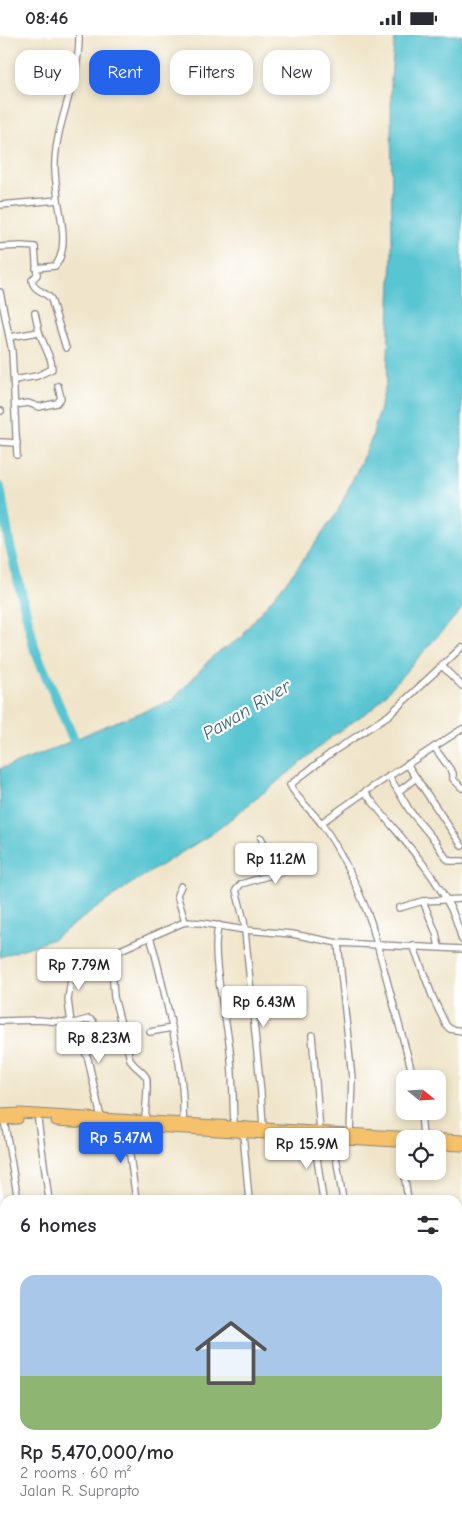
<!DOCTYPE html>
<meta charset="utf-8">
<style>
:root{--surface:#fff;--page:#f2f2f3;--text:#2b2b33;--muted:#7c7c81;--accent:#2563eb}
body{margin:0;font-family:"Comic Neue",sans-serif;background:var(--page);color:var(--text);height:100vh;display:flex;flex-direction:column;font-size:19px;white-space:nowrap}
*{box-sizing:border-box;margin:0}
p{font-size:16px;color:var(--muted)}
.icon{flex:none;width:28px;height:28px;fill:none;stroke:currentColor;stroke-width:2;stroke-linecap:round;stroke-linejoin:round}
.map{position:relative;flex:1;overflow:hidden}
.sheet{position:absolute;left:0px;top:1160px;width:462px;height:335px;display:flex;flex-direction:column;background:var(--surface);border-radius:15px 15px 0 0;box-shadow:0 2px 8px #0003}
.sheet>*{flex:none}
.top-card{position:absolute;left:15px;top:15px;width:432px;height:45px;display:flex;gap:10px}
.needle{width:32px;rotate:108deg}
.controls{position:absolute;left:396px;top:1035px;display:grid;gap:10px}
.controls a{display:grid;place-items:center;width:50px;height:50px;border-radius:10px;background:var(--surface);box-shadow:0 2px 8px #0003;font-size:25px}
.price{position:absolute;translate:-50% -42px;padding:0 11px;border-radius:5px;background:#fff;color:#222;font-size:16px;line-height:32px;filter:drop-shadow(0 1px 2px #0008)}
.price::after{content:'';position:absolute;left:50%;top:30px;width:15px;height:11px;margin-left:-8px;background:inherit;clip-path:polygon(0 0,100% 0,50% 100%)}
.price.current{background:var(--accent);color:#fff}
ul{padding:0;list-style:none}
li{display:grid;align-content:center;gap:10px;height:265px;padding:0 20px}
li span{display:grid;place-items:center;height:155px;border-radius:15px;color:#555}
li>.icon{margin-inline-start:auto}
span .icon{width:90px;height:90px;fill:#fffc;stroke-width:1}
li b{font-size:21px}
h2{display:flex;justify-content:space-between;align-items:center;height:60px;padding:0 20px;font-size:21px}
.pill{padding:0 18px;border-radius:15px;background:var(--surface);box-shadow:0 2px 8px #0003;font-size:18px;line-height:45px}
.pill.current{background:var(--accent);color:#fff}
.status{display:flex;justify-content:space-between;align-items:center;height:35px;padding:0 25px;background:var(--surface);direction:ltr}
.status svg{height:14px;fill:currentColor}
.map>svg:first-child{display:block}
</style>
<div class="status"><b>08:46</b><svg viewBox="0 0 49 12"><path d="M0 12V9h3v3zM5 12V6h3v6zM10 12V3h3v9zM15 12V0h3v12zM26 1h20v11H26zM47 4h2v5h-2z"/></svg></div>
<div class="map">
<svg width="462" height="1495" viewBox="0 0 462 1495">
<rect width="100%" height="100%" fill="#fff"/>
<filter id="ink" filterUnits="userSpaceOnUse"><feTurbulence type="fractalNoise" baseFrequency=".02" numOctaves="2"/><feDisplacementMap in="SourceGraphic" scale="10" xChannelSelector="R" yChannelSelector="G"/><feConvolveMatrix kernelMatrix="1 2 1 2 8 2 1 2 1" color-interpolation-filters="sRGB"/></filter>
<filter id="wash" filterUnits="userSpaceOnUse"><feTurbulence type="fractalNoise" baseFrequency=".0096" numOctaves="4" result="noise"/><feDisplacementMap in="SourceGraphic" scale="20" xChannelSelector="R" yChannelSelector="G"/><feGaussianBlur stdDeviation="1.12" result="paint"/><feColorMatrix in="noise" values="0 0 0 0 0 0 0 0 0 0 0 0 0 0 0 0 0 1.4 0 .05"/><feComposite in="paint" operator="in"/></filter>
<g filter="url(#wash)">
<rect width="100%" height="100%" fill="#f0e5ca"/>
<polygon fill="#59c5d2" stroke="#3e7486" points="395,0 462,0 462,574 374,672 331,702 292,735 213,798 129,850 53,904 0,922 0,734 49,716 107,690 172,666 213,621 244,601 245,596 295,536 337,478 372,403 387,345 392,219 391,43"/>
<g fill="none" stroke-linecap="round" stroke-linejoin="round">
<polyline stroke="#59c5d2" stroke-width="10" points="0,452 9,507 35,615 73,703 84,715"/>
</g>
</g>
<g filter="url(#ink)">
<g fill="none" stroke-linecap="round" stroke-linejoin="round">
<defs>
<g id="minor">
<path d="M0,170L58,165C57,152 54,139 55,126C57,84 80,44 79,0"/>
<path d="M0,212L21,211L35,212L37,240L32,245C33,256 45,256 51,264L66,313"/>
<path d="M36,233L55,231C69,215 61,183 58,165"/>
<polyline points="0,257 12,316 17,420"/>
<polyline points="10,302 39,297"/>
<polyline points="14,345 37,341 52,334 51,326 39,297 35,278"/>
<polyline points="15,370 28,368 39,372 57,368 61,363 58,351"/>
<polyline points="0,376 1,376"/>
<polyline points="0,407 17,408"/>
<polyline points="442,631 462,651"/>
<polyline points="434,712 453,738 453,744 462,753"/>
<polyline points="407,729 462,811"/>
<polyline points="389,741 410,776 435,806 446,823 450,826 462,826"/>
<polyline points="399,756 416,743"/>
<path d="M365,757C393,795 429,829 450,872C456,882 459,894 462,905"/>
<polyline points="321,788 365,757 462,694"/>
<polyline points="261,803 280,838"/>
<polyline points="181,851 177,860 185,887"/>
<polyline points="423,866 436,898 439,912"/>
<polyline points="399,873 423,866 462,864"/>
<path d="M219,890C209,918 227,983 230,1015C233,1040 233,1066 234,1091"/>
<path d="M150,902C157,924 162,947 167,970C176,1009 185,1048 183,1088"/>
<polyline points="338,908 352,1043 350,1098"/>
<polyline points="413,910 433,963 446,990 450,994 462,996"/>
<path d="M111,919L114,962L130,1024C133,1032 141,1034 146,1042C149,1046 145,1078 145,1086"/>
<polyline points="65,925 111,919 180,889 185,887 202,888 245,895 292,899 338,908 462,914"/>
<polyline points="0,986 38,985 74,988 89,984 93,986 99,1001"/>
<polyline points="71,988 68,965 74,924"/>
<polyline points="74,988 88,1024 101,1083"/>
<polyline points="150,997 172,993"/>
<polyline points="312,1000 320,1096"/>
<path d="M414,1044L371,887C358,853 343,818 321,788C311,775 297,764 290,750L331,718L389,680L462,612"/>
<polyline points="421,1076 423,1103"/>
<polyline points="4,1085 18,1165"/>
<polyline points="38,1085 49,1165"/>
<polyline points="126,1091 136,1165"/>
<polyline points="263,1093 261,1058 244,886 236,855 241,849 305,830"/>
<polyline points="243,1098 249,1165"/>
<polyline points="314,1102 323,1165"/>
<polyline points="333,1103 343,1165"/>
<polyline points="404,1107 405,1145 408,1165"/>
<polyline points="0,1215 5,1215"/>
<polyline points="458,1236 462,1236"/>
<polyline points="458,1351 462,1371"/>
<polyline points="458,1434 459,1440"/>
<polyline points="45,1490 45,1495"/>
<polyline points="78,1490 79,1495"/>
<polyline points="121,1490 122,1495"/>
<polyline points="152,1490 153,1495"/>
<polyline points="197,1490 198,1495"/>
<polyline points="311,1490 312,1495"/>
<polyline points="369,1490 370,1495"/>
<polyline points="451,1490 452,1495"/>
</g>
<g id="highway">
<polyline points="0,1079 20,1078 462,1105"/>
<polyline points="0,1085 18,1084"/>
<polyline points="56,1086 395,1107"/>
<polyline points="438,1110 462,1111"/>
</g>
</defs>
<use href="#minor" stroke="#898482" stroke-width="8"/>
<use href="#highway" stroke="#898482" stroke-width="11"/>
<use href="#minor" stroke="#fff" stroke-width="5.5"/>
<use href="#highway" stroke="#f5c16b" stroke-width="9"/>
</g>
</g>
<g text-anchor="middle" stroke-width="4.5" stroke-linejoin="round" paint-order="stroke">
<g font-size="19" font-style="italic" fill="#386377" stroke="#fff">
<text transform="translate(246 674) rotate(-31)" y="7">Pawan River</text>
</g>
</g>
</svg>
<div class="controls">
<a><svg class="needle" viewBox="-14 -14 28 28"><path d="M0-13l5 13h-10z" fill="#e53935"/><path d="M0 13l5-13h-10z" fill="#7c7c81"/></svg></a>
<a><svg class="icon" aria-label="locate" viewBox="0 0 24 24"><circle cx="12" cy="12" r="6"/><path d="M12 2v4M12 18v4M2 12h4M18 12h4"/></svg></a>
</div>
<b class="price" style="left:276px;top:850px">Rp 11.2M</b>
<b class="price" style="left:79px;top:956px">Rp 7.79M</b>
<b class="price" style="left:264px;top:993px">Rp 6.43M</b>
<b class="price" style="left:99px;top:1029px">Rp 8.23M</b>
<b class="price current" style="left:121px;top:1129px">Rp 5.47M</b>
<b class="price" style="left:307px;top:1135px">Rp 15.9M</b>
<div class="top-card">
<a class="pill">Buy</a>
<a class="pill current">Rent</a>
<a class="pill">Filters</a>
<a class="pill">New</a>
</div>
<section class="sheet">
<h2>6 homes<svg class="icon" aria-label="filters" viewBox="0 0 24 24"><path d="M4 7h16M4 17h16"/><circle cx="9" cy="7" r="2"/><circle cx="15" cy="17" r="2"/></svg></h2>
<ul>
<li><span style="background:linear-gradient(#a9c7e8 65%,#8fb573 0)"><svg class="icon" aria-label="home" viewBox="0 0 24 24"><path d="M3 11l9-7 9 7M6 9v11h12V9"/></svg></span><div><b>Rp 5,470,000/mo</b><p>2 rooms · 60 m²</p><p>Jalan R. Suprapto</p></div></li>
</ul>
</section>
</div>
